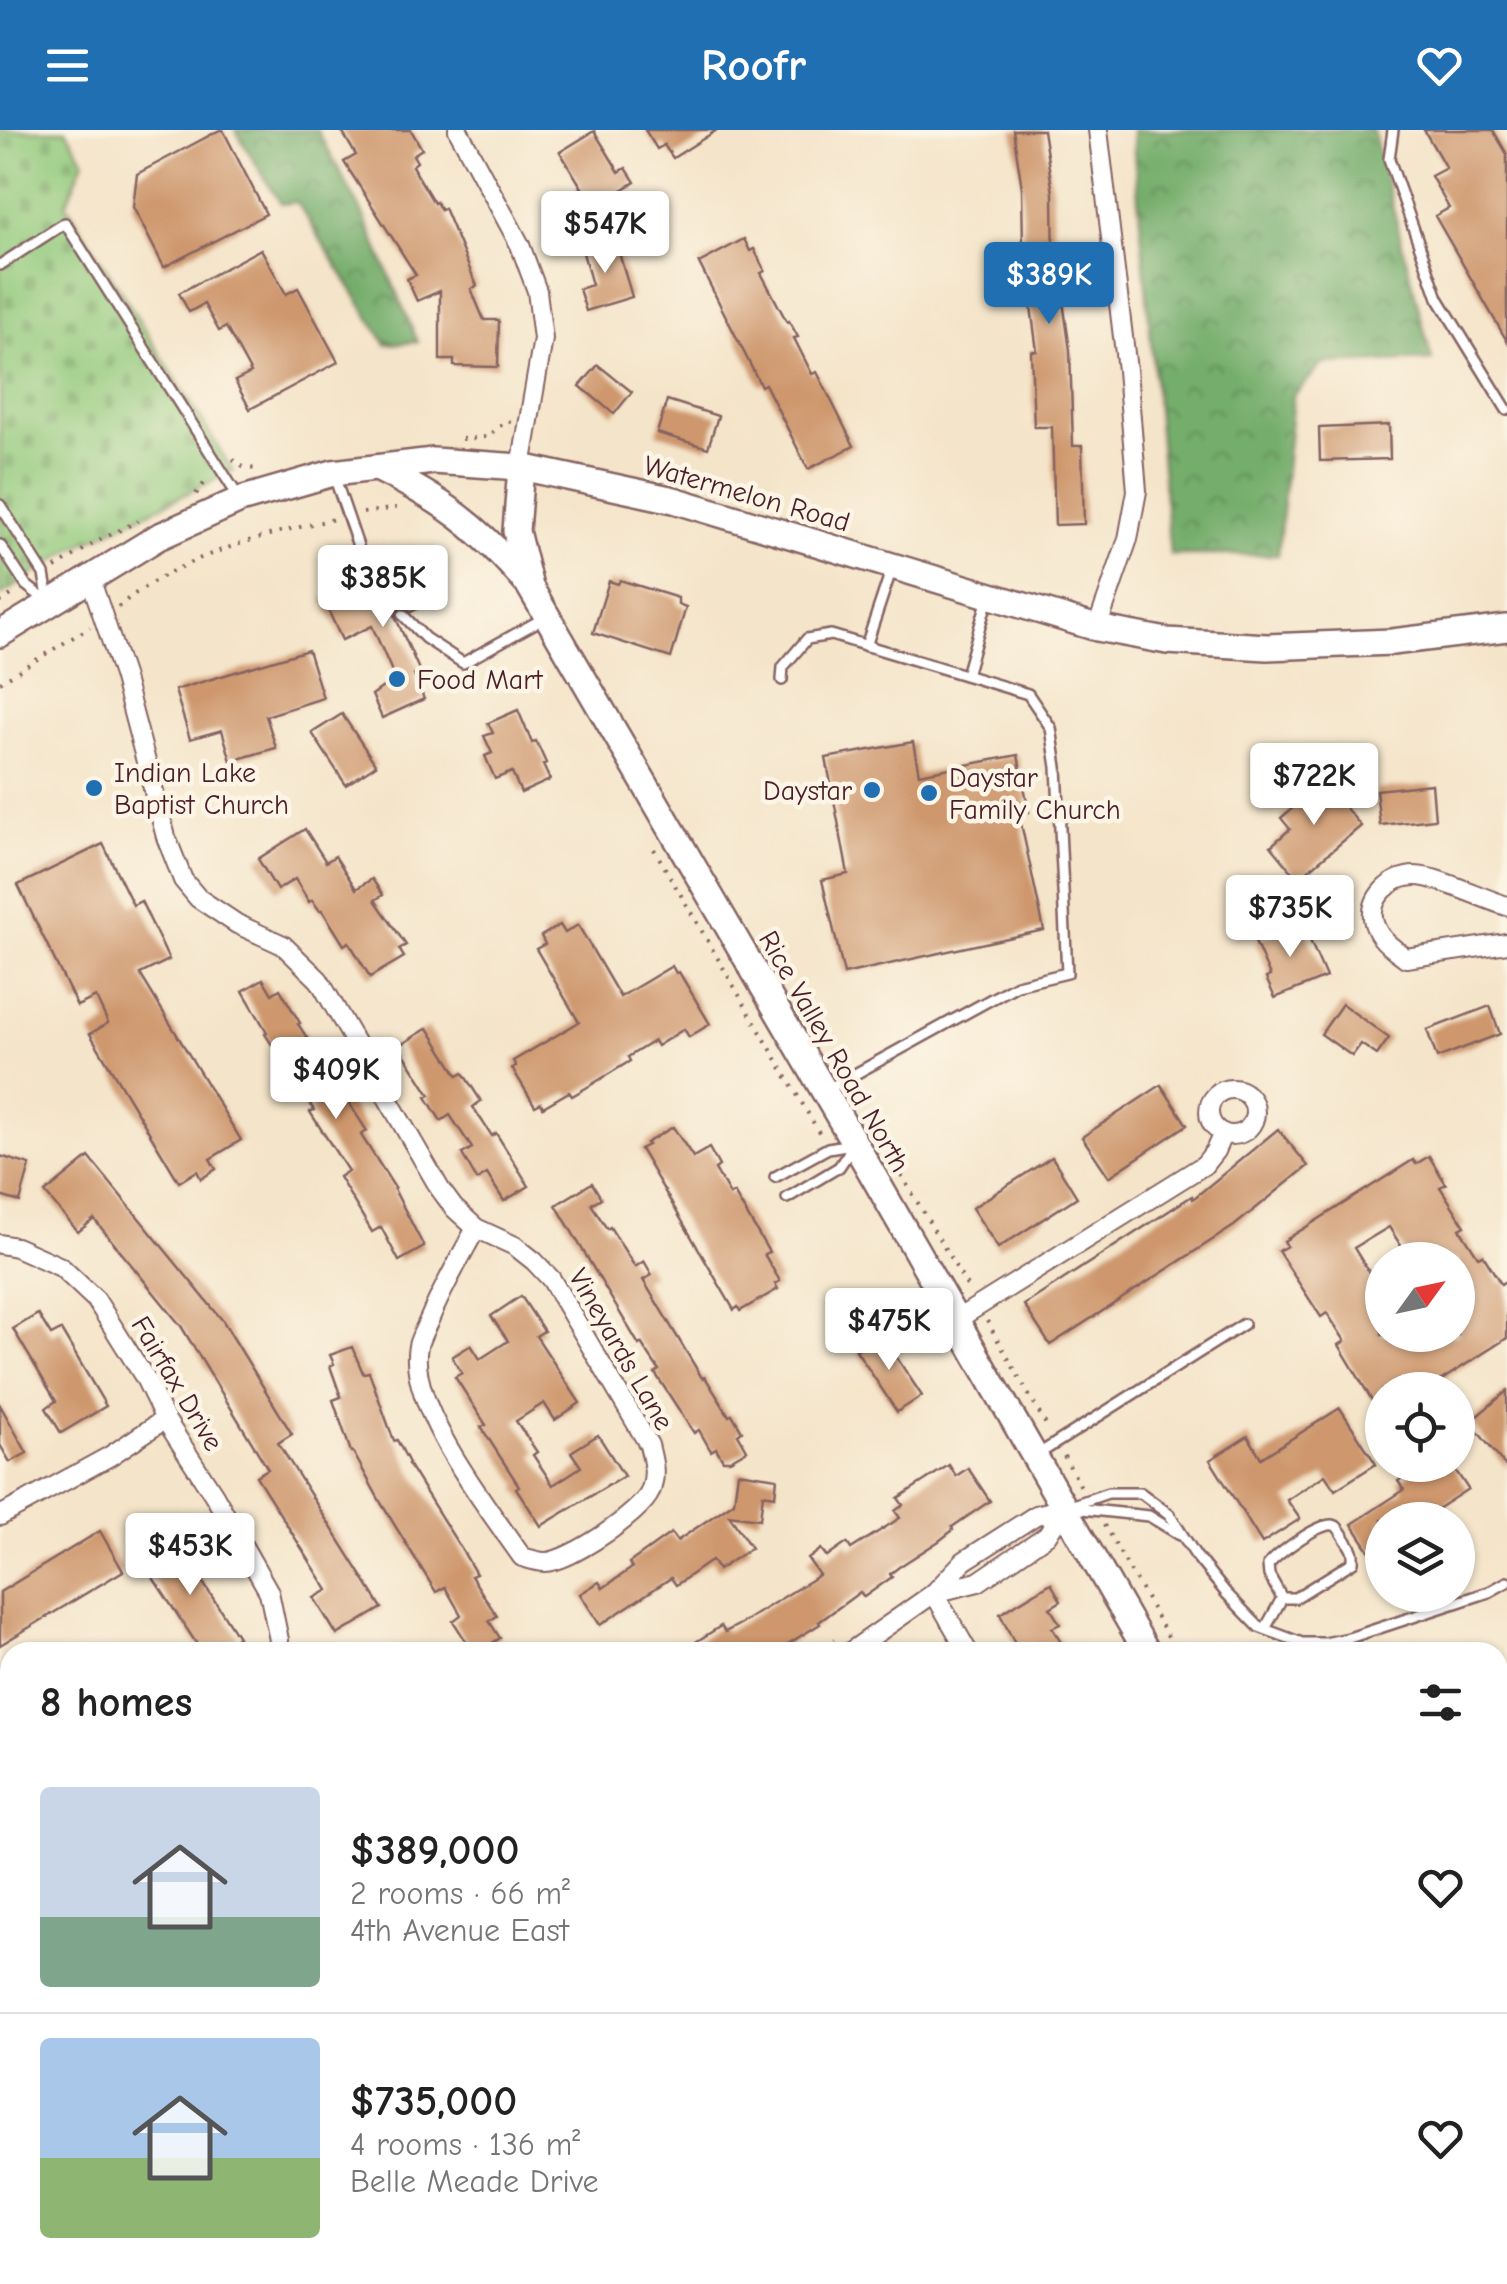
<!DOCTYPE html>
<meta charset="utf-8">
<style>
:root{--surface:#fff;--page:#f2f2f2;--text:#222;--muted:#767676;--line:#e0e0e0;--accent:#1f6fb2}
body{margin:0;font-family:"Comic Neue",sans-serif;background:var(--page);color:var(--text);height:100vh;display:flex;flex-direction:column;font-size:38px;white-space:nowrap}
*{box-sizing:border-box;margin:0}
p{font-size:32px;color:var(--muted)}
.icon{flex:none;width:55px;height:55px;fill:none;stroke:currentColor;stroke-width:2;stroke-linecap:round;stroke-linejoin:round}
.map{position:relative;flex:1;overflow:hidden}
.panel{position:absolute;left:0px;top:1512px;width:1508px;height:642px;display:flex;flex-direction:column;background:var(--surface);border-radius:30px 30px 0 0;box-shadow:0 2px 8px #0004}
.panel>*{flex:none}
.needle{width:65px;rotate:57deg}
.buttons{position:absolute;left:1365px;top:1112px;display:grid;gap:20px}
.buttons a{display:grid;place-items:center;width:110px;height:110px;border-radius:50%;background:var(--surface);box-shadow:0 2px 8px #0004;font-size:50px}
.price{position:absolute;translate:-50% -85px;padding:0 22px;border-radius:10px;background:#fff;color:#222;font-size:32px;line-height:65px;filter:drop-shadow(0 2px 5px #0008)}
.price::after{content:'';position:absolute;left:50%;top:60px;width:30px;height:22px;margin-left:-15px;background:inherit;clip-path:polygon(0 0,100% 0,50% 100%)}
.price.selected{background:var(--accent);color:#fff}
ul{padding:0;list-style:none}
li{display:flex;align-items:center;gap:30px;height:250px;padding:0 40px}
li+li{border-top:2px solid var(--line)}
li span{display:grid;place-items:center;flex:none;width:280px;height:200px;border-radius:10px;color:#555}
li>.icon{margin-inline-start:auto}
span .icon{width:120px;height:120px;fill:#fffc;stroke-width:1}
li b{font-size:42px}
h2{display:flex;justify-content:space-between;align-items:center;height:120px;padding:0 40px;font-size:42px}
header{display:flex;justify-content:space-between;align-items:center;height:130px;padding:0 40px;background:var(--accent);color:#fff;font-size:45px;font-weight:700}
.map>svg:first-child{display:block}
</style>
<header><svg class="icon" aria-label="menu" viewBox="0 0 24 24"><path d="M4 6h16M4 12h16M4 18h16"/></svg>Roofr<svg class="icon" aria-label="heart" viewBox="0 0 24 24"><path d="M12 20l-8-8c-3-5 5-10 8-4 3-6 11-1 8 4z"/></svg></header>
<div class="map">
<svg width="1507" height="2154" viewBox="0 0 1507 2154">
<defs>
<pattern id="forest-crowns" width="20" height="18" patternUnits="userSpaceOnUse" patternTransform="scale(2.5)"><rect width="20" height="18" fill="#75ad6c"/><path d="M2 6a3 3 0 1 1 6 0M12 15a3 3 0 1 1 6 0" fill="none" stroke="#628c59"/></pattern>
<pattern id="cemetery-stones" width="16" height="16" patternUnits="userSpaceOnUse" patternTransform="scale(2.5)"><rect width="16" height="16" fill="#92c97c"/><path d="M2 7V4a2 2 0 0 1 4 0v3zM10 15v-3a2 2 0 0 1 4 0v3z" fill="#7fac6b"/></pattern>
</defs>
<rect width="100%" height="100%" fill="#fcf5e5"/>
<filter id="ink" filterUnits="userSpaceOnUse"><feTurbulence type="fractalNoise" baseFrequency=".01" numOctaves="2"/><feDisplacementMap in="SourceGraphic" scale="20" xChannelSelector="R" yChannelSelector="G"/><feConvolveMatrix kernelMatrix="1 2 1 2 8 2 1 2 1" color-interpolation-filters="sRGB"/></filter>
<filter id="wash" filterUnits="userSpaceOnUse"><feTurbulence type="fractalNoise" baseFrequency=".0048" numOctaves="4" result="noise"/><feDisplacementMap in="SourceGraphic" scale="40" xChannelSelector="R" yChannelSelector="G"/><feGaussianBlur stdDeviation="2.25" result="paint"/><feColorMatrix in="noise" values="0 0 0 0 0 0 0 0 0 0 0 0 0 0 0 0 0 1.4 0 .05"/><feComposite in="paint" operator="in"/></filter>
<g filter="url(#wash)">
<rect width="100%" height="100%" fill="#f4e4c9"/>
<g fill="url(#forest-crowns)" stroke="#60664c" stroke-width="2.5">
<polygon points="235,0 317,0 362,82 418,212 386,214 297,72 281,74"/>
<polygon points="1132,0 1373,0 1432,230 1323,234 1293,266 1278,425 1170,425"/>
</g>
<polygon fill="url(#cemetery-stones)" stroke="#6e7454" stroke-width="2.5" points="0,0 66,0 84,30 66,74 233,341 74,418 0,466"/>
<g id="blocks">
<g fill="#ce976d" fill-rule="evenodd">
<polygon points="220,0 223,0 266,84 164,137 133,77 137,44"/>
<polygon points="341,0 411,0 422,19 413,25 417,32 412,36 434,73 436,72 441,80 444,78 477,156 471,159 484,190 499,190 498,237 454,236 454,230 440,230 440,161 417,171 407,149 416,145 344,32 356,25"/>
<polygon points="645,0 717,0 673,28 664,15 657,19"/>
<polygon points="1013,0 1043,0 1053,63 1054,143 1059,143 1070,220 1073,316 1082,316 1084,394 1055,395 1052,297 1034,297 1031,221 1037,221 1023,118 1022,58"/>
<polygon points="1424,0 1493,0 1507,24 1507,211 1435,86 1449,78 1431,46 1446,38"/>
<polygon points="594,1 619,42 626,38 635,52 586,82 574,62 582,58 560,22"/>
<polygon points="615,109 632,167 586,181 579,159 592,155 582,119"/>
<polygon points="744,109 750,121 754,119 765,141 761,143 787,192 789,191 798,207 794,208 812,244 817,242 854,316 808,339 765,254 761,256 699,133"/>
<polygon points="261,119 286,164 298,158 338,232 250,279 235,251 251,243 226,197 219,201 204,174 189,182 179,163"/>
<polygon points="598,235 632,262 614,284 580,256"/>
<polygon points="667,270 718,286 708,318 657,303"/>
<polygon points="1389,295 1390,329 1320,331 1319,298"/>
<polygon points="404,433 423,476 411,482 406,478 400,477 395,486 420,542 414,545 424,569 382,588 372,565 400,545 394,546 372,496 342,510 323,469 362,451 367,456 373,455 377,450 377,445"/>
<polygon points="620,450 678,468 678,474 686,477 671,528 593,503 609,451 618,454"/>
<polygon points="308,520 323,568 266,586 276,618 231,631 222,600 190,609 175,560"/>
<polygon points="518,580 532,613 536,611 546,633 543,635 550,650 521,663 512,642 495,649 485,626 492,623 484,606 493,603 488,593"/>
<polygon points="342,584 376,635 346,655 312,603"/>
<polygon points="913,612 919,644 1018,625 1029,682 1019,684 1044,800 844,844 822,750 848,744 826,628"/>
<polygon points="1317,644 1361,696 1298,749 1271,716 1290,699 1281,688 1302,670 1296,662"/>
<polygon points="1432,654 1435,689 1380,695 1376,660"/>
<polygon points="305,699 326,732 335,726 356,759 372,749 383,765 375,770 406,815 399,819 404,827 370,847 349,812 344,815 322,780 320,781 312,770 309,772 295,749 277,760 258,729"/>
<polygon points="103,714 133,775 141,771 169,830 140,844 241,1010 210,1029 216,1039 201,1049 197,1041 179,1052 90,904 108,893 96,867 77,876 18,755"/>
<polygon points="1302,792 1326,847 1275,868 1266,848 1270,846 1255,812"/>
<polygon points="560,795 565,803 578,795 620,867 672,836 676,843 679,842 710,894 689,907 684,899 657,916 654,911 628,927 630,931 591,955 572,966 569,962 543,977 541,973 535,976 512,938 516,936 513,931 579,892 536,819 545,814 541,806"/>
<polygon points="263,849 272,864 280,859 300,893 298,894 367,1001 361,1005 395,1058 394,1059 424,1117 399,1131 381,1097 372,1102 339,1047 348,1041 310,982 314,980 265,904 267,902 243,861"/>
<polygon points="1342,874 1389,908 1377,925 1361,914 1352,926 1321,904"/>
<polygon points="1490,876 1500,904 1437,928 1427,900"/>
<polygon points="428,898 458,946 463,943 481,971 473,977 492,1006 496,1003 529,1056 504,1071 487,1044 477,1050 462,1024 472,1018 450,985 441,991 426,967 430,965 399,916"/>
<polygon points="1161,955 1187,995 1109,1047 1082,1007"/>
<polygon points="673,997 693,1027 709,1018 719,1036 715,1039 730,1065 734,1063 769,1122 764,1124 780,1151 775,1154 778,1159 740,1181 738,1177 734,1180 640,1019 648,1015 646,1013"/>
<polygon points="1278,999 1308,1036 1234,1096 1050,1215 1024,1175 1192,1066 1193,1069"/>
<polygon points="0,1026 30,1035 20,1072 0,1066"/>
<path d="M1429,1026L1446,1054L1440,1057L1465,1096L1460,1099L1478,1127L1483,1125L1501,1154L1507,1150V1208L1426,1260H1382V1287L1339,1215L1345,1211L1327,1183L1321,1187L1278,1121L1287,1116L1284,1111L1413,1030L1416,1034ZM1389,1097L1410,1130H1458V1205H1382V1173L1371,1155L1375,1152L1354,1118Z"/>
<polygon points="89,1027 223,1191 292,1304 278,1313 382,1478 337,1505 314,1468 328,1460 256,1346 268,1339 181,1196 94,1089 78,1102 45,1063"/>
<polygon points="1052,1027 1077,1067 998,1118 972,1078"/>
<polygon points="592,1053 601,1068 591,1074 607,1099 610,1097 635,1137 644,1131 652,1145 643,1150 702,1248 705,1247 729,1286 732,1284 742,1301 738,1304 747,1320 730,1330 723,1330 716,1318 711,1321 699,1300 694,1303 655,1243 659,1240 641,1213 639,1215 556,1075"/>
<polygon points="521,1166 544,1201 536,1206 580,1273 555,1290 544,1273 516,1291 537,1322 533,1325 553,1355 581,1337 571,1322 598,1305 624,1346 541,1396 516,1358 519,1356 481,1297 486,1295 455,1247 462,1243 452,1227 471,1215 480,1229 508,1211 491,1186"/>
<polygon points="38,1184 51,1205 61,1200 106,1276 61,1303 46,1278 56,1271 13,1199"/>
<polygon points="881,1204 922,1266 897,1282 856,1220"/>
<polygon points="352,1217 363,1243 369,1242 394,1311 397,1310 409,1333 408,1334 465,1425 476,1444 471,1446 497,1486 489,1491 500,1508 478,1522 473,1522 453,1491 461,1485 445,1457 436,1462 381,1373 353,1322 351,1322 333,1270 341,1267 330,1236 334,1234 330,1225"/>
<polygon points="1507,1261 1507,1338 1470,1292"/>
<polygon points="0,1275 27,1323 10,1332 0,1315"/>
<polygon points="1340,1278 1376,1334 1335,1360 1325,1345 1287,1370 1300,1389 1262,1413 1210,1330 1248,1306 1261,1328"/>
<polygon points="949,1335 956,1346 968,1338 990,1371 952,1397 953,1400 939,1411 899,1437 890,1444 892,1447 864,1467 860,1462 819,1492 820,1494 775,1522 680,1522 721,1496 725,1502 742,1493 819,1445 808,1429 821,1419 827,1427 847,1413 851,1419 900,1388 895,1381 903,1375 898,1368"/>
<polygon points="1422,1335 1452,1335 1468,1359 1420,1390 1382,1390 1382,1415 1371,1423 1352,1394 1404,1360 1398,1351"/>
<polygon points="738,1342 777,1348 775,1366 763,1364 760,1389 729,1385 751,1418 718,1440 712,1430 676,1455 671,1448 600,1495 580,1464 599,1452 603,1458 632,1438 629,1433 671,1403 677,1411 734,1372"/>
<polygon points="100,1401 123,1441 0,1515 0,1462"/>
<polygon points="175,1409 238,1507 214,1522 202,1522 142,1431"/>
<polygon points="1051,1453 1061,1471 1050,1478 1060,1494 1052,1498 1067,1522 1019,1522 1000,1484"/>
</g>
</g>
</g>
<g filter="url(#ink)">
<use href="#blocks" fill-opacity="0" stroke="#866462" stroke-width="2.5"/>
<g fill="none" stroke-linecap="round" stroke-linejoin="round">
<defs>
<g id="lane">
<polyline points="1393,0 1389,29 1438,168 1507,280"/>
<polyline points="0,135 65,93 239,368"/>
<polyline points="334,346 369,448"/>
<polyline points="0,375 44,444 49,473 26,455 0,415"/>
<polyline points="403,485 425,508 463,533 546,487"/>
<polyline points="866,516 892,438"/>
<polyline points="966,545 988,468"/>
<polyline points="782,550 783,537 807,509 831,505 1028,564 1051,598 1057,637 1067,843 1017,855 826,960"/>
<polyline points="775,1047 828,1018 852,1014"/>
<polyline points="787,1068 839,1037 853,1016"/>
<polyline points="1037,1325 1244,1194"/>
<polyline points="1067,1377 1108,1363 1141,1363 1169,1384 1196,1426 1226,1463 1259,1497 1302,1513 1325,1513 1349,1508 1489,1462 1507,1452"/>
<polyline points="1072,1378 1149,1386 1180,1405"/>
<path d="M1265,1499L1282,1468L1269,1445L1268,1435C1277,1425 1323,1388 1336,1396C1339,1398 1344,1407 1346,1410C1351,1418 1354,1421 1353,1432L1295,1468H1282"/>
</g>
<g id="street">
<polyline points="458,0 520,115 537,161 543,209 521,337"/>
<path d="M90,448L123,545L166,707L183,750L198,768L237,794L283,815L319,850L440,1059L454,1078L476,1098L515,1116L534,1131L551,1149L649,1315C653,1331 657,1345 650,1362C641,1383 569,1432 545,1432C538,1432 529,1429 522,1427C489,1379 406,1275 418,1216C420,1207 426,1197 430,1188C443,1157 460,1128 476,1098"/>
<polyline points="1097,498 1128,409 1137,361 1127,240 1098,0"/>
<path d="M1507,776C1483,769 1437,746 1415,746C1392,746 1367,768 1374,793C1379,810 1393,818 1406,828L1507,813"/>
<circle cx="1232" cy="982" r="23"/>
<polyline points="0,1114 16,1117 61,1137 96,1170 145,1248 165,1289 214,1365 269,1462 279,1510 277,1522"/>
<polyline points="956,1190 1204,1035 1215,1021 1223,1003"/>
<polyline points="0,1386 110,1326 165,1289"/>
<polyline points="934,1463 978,1452 1047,1405 1064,1378"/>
<polyline points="934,1463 968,1522"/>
<polyline points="850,1522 934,1463 964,1431 1036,1385 1064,1378"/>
<polyline points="1498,1920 1507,1914"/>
<polyline points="1498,1962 1507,1955"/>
<polyline points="277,2145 282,2154"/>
<polyline points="577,2145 583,2154"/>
<polyline points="1000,2145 1002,2154"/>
<polyline points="1339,2148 1353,2145"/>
<polyline points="614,2154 630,2145"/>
</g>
<g id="secondary">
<polyline points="521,337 516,401 530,457 855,1014 1147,1522"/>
<path d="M377,338C443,370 479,397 526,452"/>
<polyline points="0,504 158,407 240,370 333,343 433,331 521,337 674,370 1097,498 1167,511 1267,517 1392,512 1507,498"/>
<polyline points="1498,2139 1506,2154"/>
</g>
</defs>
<use href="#lane" stroke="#866462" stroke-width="14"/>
<use href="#street" stroke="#866462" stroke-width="22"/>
<use href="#secondary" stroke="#866462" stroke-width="30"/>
<g stroke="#866462" stroke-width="4" stroke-dasharray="2.5 8" stroke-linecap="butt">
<polyline points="462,309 487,307 506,291 511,292"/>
<polyline points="233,329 243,337 261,340"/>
<polyline points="196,364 208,348"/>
<polyline points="363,383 403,377"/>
<polyline points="55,438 96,412 138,391"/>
<polyline points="0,472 13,464"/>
<path d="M118,477C177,427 259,406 334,389"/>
<polyline points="0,552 90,497"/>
<polyline points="654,719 820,1004"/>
<polyline points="896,1036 970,1161"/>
<polyline points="987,1191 1049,1300"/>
<polyline points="1064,1326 1081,1357"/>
<polyline points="1104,1395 1177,1522"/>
<polyline points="816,1522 834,1510"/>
<polyline points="1498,2086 1507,2104"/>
</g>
<use href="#lane" stroke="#fff" stroke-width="9"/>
<use href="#street" stroke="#fff" stroke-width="18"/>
<use href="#secondary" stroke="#fff" stroke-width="25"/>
</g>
</g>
<g fill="#1f6fb2" stroke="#fcf5e5" stroke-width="4">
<circle cx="397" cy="549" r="10"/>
<circle cx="94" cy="658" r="10"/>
<circle cx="872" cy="660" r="10"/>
<circle cx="929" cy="663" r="10"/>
</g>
<g text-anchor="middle" stroke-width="9" stroke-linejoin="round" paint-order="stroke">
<g font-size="28" fill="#4a1f2b" stroke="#fcf5e5">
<text transform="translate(747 363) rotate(16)" y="10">Watermelon Road</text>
<text transform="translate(835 921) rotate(60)" y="10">Rice Valley Road North</text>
<text transform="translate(622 1219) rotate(60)" y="10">Vineyards Lane</text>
<text transform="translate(178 1253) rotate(59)" y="10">Fairfax Drive</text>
</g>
<g font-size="28" fill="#4a1f2b" stroke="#fcf5e5" text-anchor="start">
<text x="417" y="559">Food Mart</text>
<text x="114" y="652">Indian Lake<tspan x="114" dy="32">Baptist Church</tspan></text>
<text x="949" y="657">Daystar<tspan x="949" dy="32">Family Church</tspan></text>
<text x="852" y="670" text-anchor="end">Daystar</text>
</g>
</g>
</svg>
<div class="buttons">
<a><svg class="needle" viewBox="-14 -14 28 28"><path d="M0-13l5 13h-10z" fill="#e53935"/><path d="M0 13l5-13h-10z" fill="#767676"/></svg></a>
<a><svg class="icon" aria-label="locate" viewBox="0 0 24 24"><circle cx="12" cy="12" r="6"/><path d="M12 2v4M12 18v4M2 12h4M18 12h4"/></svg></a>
<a><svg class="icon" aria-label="layers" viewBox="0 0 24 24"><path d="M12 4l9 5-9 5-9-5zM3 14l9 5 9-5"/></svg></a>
</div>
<b class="price" style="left:605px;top:146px">$547K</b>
<b class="price selected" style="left:1049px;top:197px">$389K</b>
<b class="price" style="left:383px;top:500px">$385K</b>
<b class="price" style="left:1314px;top:698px">$722K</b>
<b class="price" style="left:1290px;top:830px">$735K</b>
<b class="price" style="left:336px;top:992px">$409K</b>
<b class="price" style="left:889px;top:1243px">$475K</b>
<b class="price" style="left:190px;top:1468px">$453K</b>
<section class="panel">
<h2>8 homes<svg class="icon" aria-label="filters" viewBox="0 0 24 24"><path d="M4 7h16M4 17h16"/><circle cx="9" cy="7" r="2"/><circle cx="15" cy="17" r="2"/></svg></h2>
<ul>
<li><span style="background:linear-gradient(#c9d6e8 65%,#7fa58c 0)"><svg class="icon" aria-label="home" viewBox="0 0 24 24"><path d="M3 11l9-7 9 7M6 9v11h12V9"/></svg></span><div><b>$389,000</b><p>2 rooms · 66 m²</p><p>4th Avenue East</p></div><svg class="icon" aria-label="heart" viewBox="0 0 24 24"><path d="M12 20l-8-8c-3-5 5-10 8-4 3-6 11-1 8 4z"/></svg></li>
<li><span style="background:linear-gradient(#a9c7e8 60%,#8fb573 0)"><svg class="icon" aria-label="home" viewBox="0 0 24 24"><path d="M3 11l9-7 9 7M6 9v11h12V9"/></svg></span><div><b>$735,000</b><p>4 rooms · 136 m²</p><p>Belle Meade Drive</p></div><svg class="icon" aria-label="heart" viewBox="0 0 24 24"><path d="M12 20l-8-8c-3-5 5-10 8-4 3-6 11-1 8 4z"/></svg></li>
</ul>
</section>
</div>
